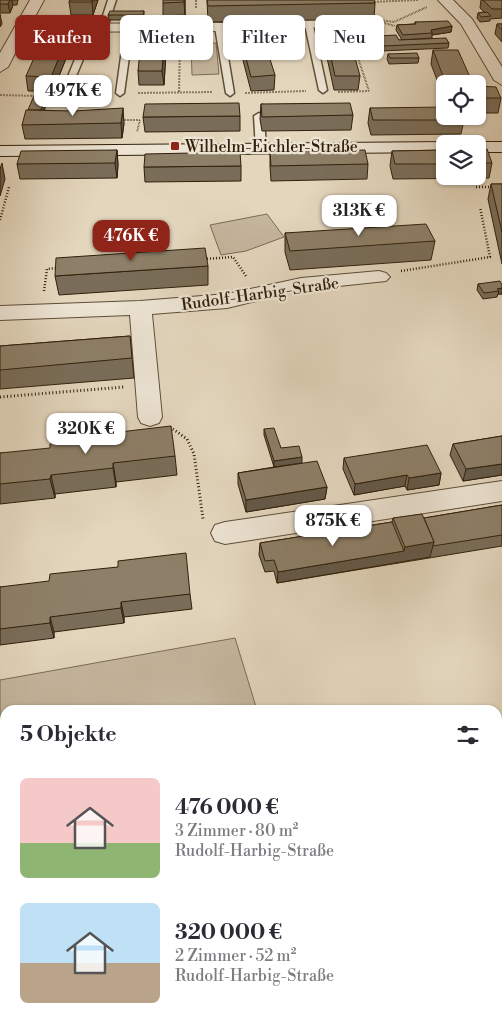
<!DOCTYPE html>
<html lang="de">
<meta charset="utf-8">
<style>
:root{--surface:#fff;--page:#f2f2f3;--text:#2b2b33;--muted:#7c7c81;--accent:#8f2418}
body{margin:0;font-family:"Libre Bodoni",serif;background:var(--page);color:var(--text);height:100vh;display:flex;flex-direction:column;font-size:19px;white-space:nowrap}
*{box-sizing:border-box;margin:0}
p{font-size:16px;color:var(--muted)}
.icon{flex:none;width:28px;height:28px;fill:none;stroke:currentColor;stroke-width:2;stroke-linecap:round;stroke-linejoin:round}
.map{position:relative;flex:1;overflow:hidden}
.panel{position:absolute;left:0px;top:705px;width:502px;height:321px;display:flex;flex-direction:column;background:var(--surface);border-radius:15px 15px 0 0;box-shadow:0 1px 4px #0004}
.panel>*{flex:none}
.hud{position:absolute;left:15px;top:15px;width:472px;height:45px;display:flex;gap:10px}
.tools{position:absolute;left:436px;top:75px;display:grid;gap:10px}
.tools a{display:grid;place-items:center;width:50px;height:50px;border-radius:8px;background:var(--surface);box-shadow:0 1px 4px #0004;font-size:25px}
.price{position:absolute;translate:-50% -42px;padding:0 11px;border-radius:10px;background:#fff;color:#222;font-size:16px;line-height:32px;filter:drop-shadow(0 1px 2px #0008)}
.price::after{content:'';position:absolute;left:50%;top:30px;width:15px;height:11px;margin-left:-8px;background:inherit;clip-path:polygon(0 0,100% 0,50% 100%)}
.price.active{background:var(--accent);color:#fff}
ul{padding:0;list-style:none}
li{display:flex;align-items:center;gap:15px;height:125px;padding:0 20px}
li span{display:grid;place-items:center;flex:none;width:140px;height:100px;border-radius:8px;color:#555}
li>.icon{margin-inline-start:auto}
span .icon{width:60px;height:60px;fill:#fffc;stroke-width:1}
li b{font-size:21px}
h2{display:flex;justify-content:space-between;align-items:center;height:60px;padding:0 20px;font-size:21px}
.tag{padding:0 18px;border-radius:8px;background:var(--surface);box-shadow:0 1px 4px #0004;font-size:18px;line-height:45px}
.tag.active{background:var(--accent);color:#fff}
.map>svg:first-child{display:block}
</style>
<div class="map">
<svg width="502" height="1026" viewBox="0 0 502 1026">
<rect width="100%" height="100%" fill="#e3d6bd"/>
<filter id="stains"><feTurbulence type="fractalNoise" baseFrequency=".004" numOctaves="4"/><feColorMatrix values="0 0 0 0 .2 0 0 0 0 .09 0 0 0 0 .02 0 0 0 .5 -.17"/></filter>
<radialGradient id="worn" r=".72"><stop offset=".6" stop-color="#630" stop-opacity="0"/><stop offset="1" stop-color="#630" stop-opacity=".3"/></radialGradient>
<g fill="#c5b79f" stroke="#7a6c55">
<polygon points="191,43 216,43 219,74 192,75"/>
<polygon points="267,214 284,237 246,251 221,255 210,225"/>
<polygon points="235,638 257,710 5,710 5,956 0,957 0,680"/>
<polygon points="502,960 502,1026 456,1026 454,1021 498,1021 498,961"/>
</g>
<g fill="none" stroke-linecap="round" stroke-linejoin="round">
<defs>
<g id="lane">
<polygon points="108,0 116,0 107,28 103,30 99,28"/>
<polygon points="309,23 313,25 327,90 323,93 319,90 305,25"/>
<polygon points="219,25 223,27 234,93 230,96 226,93 215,27"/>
<polygon points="92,26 96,28 69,93 62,95 61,93 88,28"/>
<polygon points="129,26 133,28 124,93 120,96 116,93 125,28"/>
<polygon points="259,113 264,116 266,149 261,152 256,149 254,116"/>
</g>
<g id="street">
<polygon points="30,0 44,0 31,24 219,23 360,18 367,22 360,26 219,31 26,32 8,67 0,72 0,53"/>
<polygon points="438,0 453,0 472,19 502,67 502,85 494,80 461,24"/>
<polygon points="379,271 386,273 390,277 386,281 301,290 227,308 152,314 162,417 159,423 150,426 141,423 138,417 130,315 0,320 0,306 140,301 227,294 301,278"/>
<polygon points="502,481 502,501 225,544 215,541 211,533 215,525 225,522"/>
</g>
<g id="secondary">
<polygon points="445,142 452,144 445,144 445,152 0,156 0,146"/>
<polygon points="478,142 502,142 502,152 478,152 478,144 471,144"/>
</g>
</defs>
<use href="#lane" stroke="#5d4e38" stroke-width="3"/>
<use href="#street" stroke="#5d4e38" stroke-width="2"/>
<use href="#secondary" stroke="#30200b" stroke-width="2"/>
<g stroke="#30200b" stroke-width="2" stroke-dasharray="0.5 1" stroke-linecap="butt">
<polyline points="196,0 196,9"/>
<polyline points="371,2 418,0"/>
<polyline points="380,20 394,22 427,7"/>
<polyline points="381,22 395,26"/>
<polyline points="179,92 180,43"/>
<polyline points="338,92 369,91 355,49 349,49"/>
<polyline points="83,93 104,93"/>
<polyline points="138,93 212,92"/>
<polyline points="245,93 306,91"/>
<polyline points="0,95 37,96"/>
<polyline points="121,120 140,120 137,132"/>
</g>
<g stroke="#30200b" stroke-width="2.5" stroke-dasharray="1 2" stroke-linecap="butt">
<polyline points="476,187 502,187"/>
<polyline points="0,220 9,187"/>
<polyline points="204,259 233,257 246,276"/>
<polyline points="401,271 490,257 480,207"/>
<polyline points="44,291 47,269 58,268"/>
</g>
<g stroke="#30200b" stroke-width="3" stroke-dasharray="1 2.5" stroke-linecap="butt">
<polyline points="0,397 124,387"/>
<polyline points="170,427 187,439 194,454 203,519"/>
</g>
<use href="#lane" fill="#ede4d4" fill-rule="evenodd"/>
<use href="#street" fill="#ede4d4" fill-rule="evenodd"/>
<use href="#secondary" fill="#ede4d4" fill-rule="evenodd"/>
</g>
<g fill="#796d59" stroke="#30200b">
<polygon points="0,0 18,0 17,5 13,5 10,13 0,13"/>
<polygon points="70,0 98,0 93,15 71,15 69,2"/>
<polygon points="185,0 185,15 163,16 163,3"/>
<polygon points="207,0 375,3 374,19 208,22"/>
<polygon points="481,0 502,0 502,18 490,19 490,21 480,22 477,18 478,13 484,12 480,8"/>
<polygon points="144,11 144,16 143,20 109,20 108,15"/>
<polygon points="166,22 167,35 164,85 139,85 138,71"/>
<polygon points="415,22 452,26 451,32 432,35 432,38 402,40 396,30 397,25 415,24"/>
<polygon points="73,23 75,36 53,91 28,91 26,76"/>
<polygon points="497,24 502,24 502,42 495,34"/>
<polygon points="239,32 275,75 274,90 251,91 239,45"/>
<polygon points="379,36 399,40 449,43 448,48 382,51 378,41"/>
<polygon points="327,39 360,76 358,90 334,90 326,53"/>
<polygon points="433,50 473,84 445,84 445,101 431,64"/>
<polygon points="388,54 419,58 418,63 389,64 387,59"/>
<polygon points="478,86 501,98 498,113 478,113"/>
<polygon points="48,92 49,97 44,110 124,123 122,138 25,139 22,125"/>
<polygon points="261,104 353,115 351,130 262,131 260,119"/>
<polygon points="370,108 464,120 461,134 371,135 368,123"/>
<polygon points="240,116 240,131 145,132 143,117"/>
<polygon points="478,149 492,163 489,178 393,179 390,166 392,151 445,150 445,176 478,176"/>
<polygon points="117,150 118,165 117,178 20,179 17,164"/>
<polygon points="270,152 368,164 367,179 271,181 270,167"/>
<polygon points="241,166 241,181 145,182 144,167"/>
<polygon points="491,184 502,184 502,264 488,199"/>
<polygon points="285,233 435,241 431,260 290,270 285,252"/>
<polygon points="208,266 208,285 59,295 55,276"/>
<polygon points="478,284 502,285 502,294 498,294 497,297 483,299 477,290"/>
<polygon points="130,336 134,378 0,389 0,346"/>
<polygon points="264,429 281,448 302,463 327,487 325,499 246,512 238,484 238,473 274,467 264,435"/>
<polygon points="502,436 502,475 463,481 450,455 453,444"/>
<polygon points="0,453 175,456 177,475 116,482 116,487 55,494 55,498 0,504"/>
<polygon points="344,458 441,473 439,485 407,490 405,486 354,495 343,469"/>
<polygon points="502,505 502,546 277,583 274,571 265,572 259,555 260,543 392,522 393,518 424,518"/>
<polygon points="0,587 190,594 192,609 124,617 124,623 54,632 54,638 0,645"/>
</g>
<g fill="#635949" stroke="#30200b">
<polygon points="10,0 12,0 13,5 10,13 8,4"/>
<polygon points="92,0 98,0 93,15 92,2"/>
<polygon points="184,0 185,0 185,15 184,2"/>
<polygon points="0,14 2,24 0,27"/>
<polygon points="166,22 167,35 164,85 162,71"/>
<polygon points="73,23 75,36 53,91 51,77"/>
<polygon points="452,26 451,32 432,35 432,33 431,30"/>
<polygon points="48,92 49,97 40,121 39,115"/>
<polygon points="123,108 124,123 122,138 121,123"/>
<polygon points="117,150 118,165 117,178 115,163"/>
<polygon points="2,163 5,179 0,196 0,169"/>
<polygon points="502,288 502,294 498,294 499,291 497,289"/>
<polygon points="302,457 302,463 274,467 274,461"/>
<polygon points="113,463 116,482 116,487 113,468"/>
<polygon points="502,464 502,475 463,481 466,469"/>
<polygon points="441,473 439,485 407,490 409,478"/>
<polygon points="51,475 55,494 55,498 50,479"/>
<polygon points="407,475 405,486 354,495 355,484"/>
<polygon points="327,487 325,499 246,512 246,500"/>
<polygon points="434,542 430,557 277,583 278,572 404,551 405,547"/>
<polygon points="121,602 124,617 124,623 121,608"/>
<polygon points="50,617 54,632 54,638 50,623"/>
</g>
<g fill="#8d7f68" stroke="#30200b">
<polygon points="0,0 10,0 8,4 0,4"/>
<polygon points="70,0 92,0 92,2 69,2"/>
<polygon points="163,0 184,0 184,2 163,3"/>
<polygon points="207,0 374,0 375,3 208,6"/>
<polygon points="483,0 502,0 502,9 492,9"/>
<polygon points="110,11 144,11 143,15 108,15"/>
<polygon points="487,12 491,16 481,17 478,13"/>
<polygon points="448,21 452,26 431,30 432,33 403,35 397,25 416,24 415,22"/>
<polygon points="50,22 73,23 51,77 26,76"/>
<polygon points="143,22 166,22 162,71 138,71"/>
<polygon points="497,24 502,24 502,30"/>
<polygon points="261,31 275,75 251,77 239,32"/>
<polygon points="396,35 399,40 446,38 449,43 383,46 379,36"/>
<polygon points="327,39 350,39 360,76 335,76"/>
<polygon points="433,50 458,50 473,84 446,84"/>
<polygon points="417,53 419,58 390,58 388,54"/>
<polygon points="478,86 496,87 501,98 478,98"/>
<polygon points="36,91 48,92 41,110 28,110"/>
<polygon points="239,103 240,116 143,117 145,104"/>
<polygon points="350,103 353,115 262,117 261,104"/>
<polygon points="445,107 445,116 462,116 464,120 373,120 370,108"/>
<polygon points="123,108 121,123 22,125 26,110 74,111"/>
<polygon points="478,149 487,149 492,163 478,163"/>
<polygon points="117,150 115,163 17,164 21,151"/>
<polygon points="365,150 368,164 271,166 270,152"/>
<polygon points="445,150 445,164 395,164 392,151"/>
<polygon points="240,152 241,166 144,167 145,154"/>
<polygon points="491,184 502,184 502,232"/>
<polygon points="426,224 435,241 290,251 285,233"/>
<polygon points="205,248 208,266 55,276 56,258"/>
<polygon points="500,281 502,285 502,288 497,289 499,291 484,293 478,284"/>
<polygon points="130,336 132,358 0,370 0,346"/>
<polygon points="171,426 175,456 113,463 113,468 51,475 50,479 0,484 0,453 50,448 50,444 111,437 111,433"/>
<polygon points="274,428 281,448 299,446 302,457 274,461 264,429"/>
<polygon points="502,436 502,464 466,469 453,444"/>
<polygon points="427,445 441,473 409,478 407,475 355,484 344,458"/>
<polygon points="317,461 327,487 246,500 238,473"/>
<polygon points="502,505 502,535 433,546 434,542 424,518"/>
<polygon points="422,514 434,542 405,547 393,518"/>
<polygon points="392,522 404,551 278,572 274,560 265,561 260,543"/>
<polygon points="186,553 190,594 121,602 121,608 50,617 50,623 0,629 0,587 49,581 50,574 118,567 118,561"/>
</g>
<rect fill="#8f2418" stroke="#ede4d4" stroke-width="2" x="170" y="141" width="10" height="10" rx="2.5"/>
<g text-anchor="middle" stroke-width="4.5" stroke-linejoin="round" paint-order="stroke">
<g font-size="16" fill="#30200b" stroke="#ede4d4" text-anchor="start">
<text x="185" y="152">Wilhelm-Eichler-Straße</text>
</g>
<g font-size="16" fill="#30200b" stroke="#ede4d4">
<text transform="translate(260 293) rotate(-8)" y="6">Rudolf-Harbig-Straße</text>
</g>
</g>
<rect width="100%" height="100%" filter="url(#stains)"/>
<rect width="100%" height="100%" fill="url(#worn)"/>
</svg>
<div class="tools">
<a><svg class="icon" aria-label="locate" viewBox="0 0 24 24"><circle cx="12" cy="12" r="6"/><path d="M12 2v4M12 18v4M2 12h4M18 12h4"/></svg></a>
<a><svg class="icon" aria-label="layers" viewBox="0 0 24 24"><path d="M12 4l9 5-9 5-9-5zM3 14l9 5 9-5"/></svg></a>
</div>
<b class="price" style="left:73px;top:117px">497K €</b>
<b class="price" style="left:359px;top:237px">313K €</b>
<b class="price active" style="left:131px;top:262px">476K €</b>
<b class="price" style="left:86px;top:455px">320K €</b>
<b class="price" style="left:333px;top:547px">875K €</b>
<div class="hud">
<a class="tag active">Kaufen</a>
<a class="tag">Mieten</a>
<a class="tag">Filter</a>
<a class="tag">Neu</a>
</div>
<section class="panel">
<h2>5 Objekte<svg class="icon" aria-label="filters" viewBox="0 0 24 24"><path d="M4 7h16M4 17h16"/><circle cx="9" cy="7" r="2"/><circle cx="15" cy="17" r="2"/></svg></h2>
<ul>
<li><span style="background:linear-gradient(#f6c9c9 65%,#8fb573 0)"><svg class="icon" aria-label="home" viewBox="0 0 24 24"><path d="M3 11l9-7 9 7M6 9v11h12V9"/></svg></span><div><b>476 000 €</b><p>3 Zimmer · 80 m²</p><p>Rudolf-Harbig-Straße</p></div></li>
<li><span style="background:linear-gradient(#bfe0f5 60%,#b9a48a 0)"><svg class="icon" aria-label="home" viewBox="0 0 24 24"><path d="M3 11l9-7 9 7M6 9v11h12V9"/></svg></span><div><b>320 000 €</b><p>2 Zimmer · 52 m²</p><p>Rudolf-Harbig-Straße</p></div></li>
</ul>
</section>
</div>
